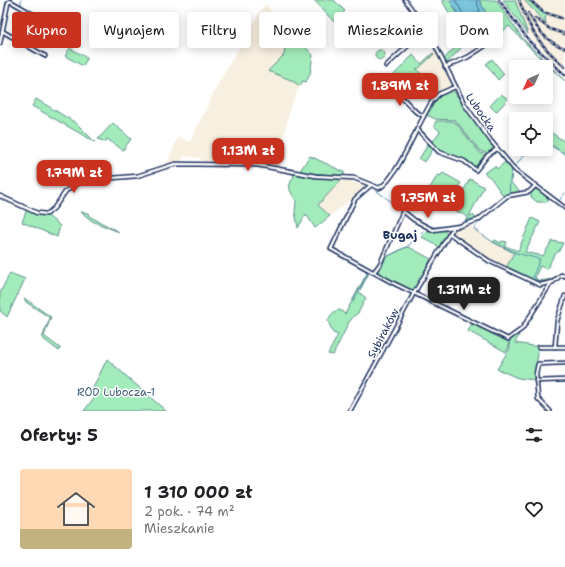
<!DOCTYPE html>
<html lang="pl">
<meta charset="utf-8">
<style>
:root{--surface:#fff;--page:#f2f2f2;--text:#202124;--muted:#757577;--line:#e0e0e0;--accent:#c8321e}
body{margin:0;font-family:"Shantell Sans",sans-serif;background:var(--page);color:var(--text);height:100vh;display:flex;flex-direction:column;font-size:15px;white-space:nowrap}
*{box-sizing:border-box;margin:0}
p{font-size:13px;color:var(--muted)}
.icon{flex:none;width:22px;height:22px;fill:none;stroke:currentColor;stroke-width:2;stroke-linecap:round;stroke-linejoin:round}
.map{position:relative;height:411px;overflow:hidden}
.panel{display:flex;flex-direction:column;background:var(--surface);flex:1}
.panel>*{flex:none}
.hud{position:absolute;left:12px;top:12px;width:541px;height:36px;display:flex;gap:8px}
.needle{width:26px;rotate:225deg}
.controls{position:absolute;left:509px;top:60px;display:grid;gap:8px}
.controls a{display:grid;place-items:center;width:44px;height:44px;border-radius:4px;background:var(--surface);box-shadow:0 2px 10px #0003;font-size:20px}
.price{position:absolute;translate:-50% -34px;padding:0 9px;border-radius:8px;background:var(--accent);color:#fff;font-size:13px;line-height:26px;filter:drop-shadow(0 1px 2px #0008)}
.price::after{content:'';position:absolute;left:50%;top:24px;width:12px;height:9px;margin-left:-6px;background:inherit;clip-path:polygon(0 0,100% 0,50% 100%)}
.price.current{background:#222;color:#fff}
ul{padding:0;list-style:none}
li{display:flex;align-items:center;gap:12px;height:100px;padding:0 20px}
li+li{border-top:1px solid var(--line)}
li span{display:grid;place-items:center;flex:none;width:112px;height:80px;border-radius:4px;color:#555}
li>.icon{margin-inline-start:auto}
span .icon{width:48px;height:48px;fill:#fffc;stroke-width:1}
li b{font-size:17px}
h2{display:flex;justify-content:space-between;align-items:center;height:48px;padding:0 20px;font-size:17px}
.pill{padding:0 14px;border-radius:4px;background:var(--surface);box-shadow:0 2px 10px #0003;font-size:14px;line-height:36px}
.pill.current{background:var(--accent);color:#fff}
.map>svg:first-child{display:block}
</style>
<div class="map">
<svg width="565" height="411" viewBox="0 0 565 411">
<rect width="100%" height="100%" fill="#fff"/>
<filter id="ink" filterUnits="userSpaceOnUse"><feTurbulence type="fractalNoise" baseFrequency=".025" numOctaves="2"/><feDisplacementMap in="SourceGraphic" scale="8" xChannelSelector="R" yChannelSelector="G"/><feConvolveMatrix kernelMatrix="1 2 1 2 8 2 1 2 1" color-interpolation-filters="sRGB"/></filter>
<g filter="url(#ink)">
<g fill="#f7efe0">
<polygon points="515,0 565,0 565,71 542,50 528,34"/>
<polygon points="265,4 288,29 284,55 268,71 291,80 300,86 290,108 278,163 279,168 267,164 240,161 205,162 199,158 184,156 180,163 167,164 178,137 190,142 220,80"/>
<polygon points="435,50 452,86 438,92 430,101 417,88 414,90 404,79"/>
<polygon points="342,179 368,186 330,216 318,205"/>
<polygon points="471,225 473,229 493,242 514,253 506,268 484,257 451,234 454,229"/>
</g>
<g fill="#a2ebba" stroke="#5e8d8c">
<polygon points="314,0 334,0 345,11 334,22"/>
<polygon points="442,0 450,0 464,25 486,13 479,0 496,0 523,39 565,81 541,59 509,26 492,40 479,25 460,34"/>
<polygon points="503,0 515,0 528,34"/>
<polygon points="524,0 528,0 547,16 545,18 546,24"/>
<polygon points="480,28 446,64 444,59 466,36"/>
<polygon points="288,29 313,55 310,74 306,82 303,81 300,86 291,80 268,71 284,55"/>
<polygon points="70,48 87,58 83,66 65,56"/>
<circle cx="380" cy="55" r="5"/>
<polygon points="433,53 434,54 418,69 416,68 423,76 416,82 409,75 404,78 414,90 404,98 388,81 413,55 421,64"/>
<polygon points="492,59 504,74 498,80 486,64"/>
<polygon points="453,90 494,148 488,154 480,151 455,120 435,119 427,115 438,97"/>
<polygon points="501,94 508,99 496,112 490,106"/>
<polygon points="36,99 76,123 95,142 32,106"/>
<path d="M436,121H452L456,123L480,153L486,155L476,169C462,160 442,157 432,143L440,131L434,126Z"/>
<polygon points="113,123 131,139 123,150 107,139 105,142 98,139"/>
<polygon points="549,131 565,142 565,154 546,142 546,135"/>
<polygon points="429,143 433,149 425,162 419,159"/>
<polygon points="310,156 344,172 344,176 299,172"/>
<polygon points="505,162 512,170 511,183 521,192 504,197 491,178 484,173 495,166 497,169"/>
<polygon points="443,173 461,183 457,189 462,193 470,179 484,187 469,216 473,215 477,220 468,223 465,221 468,217 456,211 458,202 430,188 438,174 440,176"/>
<path d="M293,174L342,179L318,205L330,216L315,228L306,214L298,228L295,212L296,201C290,190 286,188 294,176Z"/>
<polygon points="537,188 550,198 546,202 537,202 531,197 531,193"/>
<polygon points="27,209 41,215 47,215 60,226 57,237 22,222"/>
<polygon points="81,212 88,213 89,216 119,232 92,221"/>
<polygon points="532,218 540,222 525,252 543,256 552,241 563,243 559,251 554,255 547,269 540,266 535,277 539,281 553,279 555,276 557,277 553,282 544,285 506,268 514,253 493,242 495,240 501,243 502,241 507,242 505,246 518,251"/>
<polygon points="444,230 447,234 439,247 422,237 426,231"/>
<polygon points="409,247 431,259 414,290 411,291 378,273 385,260 382,261 384,258 404,248"/>
<path d="M364,267L372,272L369,273L359,292L366,298L358,313L355,315L349,322L333,355L328,354L338,335L333,333L328,321C331,314 333,311 340,310L345,314L367,273Z"/>
<polygon points="10,273 25,279 7,317 0,311 0,293"/>
<polygon points="24,298 51,317 44,336 60,348 59,351 42,338 50,318 26,302"/>
<polygon points="472,323 508,341 509,347 506,352 468,331"/>
<polygon points="517,334 519,335 515,343 539,347 534,380 518,378 497,369 510,348 509,340"/>
<polygon points="107,359 166,411 84,411 96,395 92,390"/>
</g>
<polygon fill="#7cc6dc" stroke="#558aaa" points="450,0 479,0 486,13 464,25"/>
<g fill="none" stroke-linecap="round" stroke-linejoin="round">
<polyline stroke="#426b90" stroke-width="1" points="455,0 466,19 480,11 476,0"/>
<g stroke="#558aaa" stroke-width="1">
<polyline points="21,4 21,0"/>
<polyline points="546,143 565,154"/>
<polyline points="252,166 268,168"/>
<polyline points="515,166 529,149"/>
<polyline points="271,169 299,174"/>
<polyline points="300,175 308,176"/>
<polyline points="371,187 403,210"/>
<polyline points="559,201 565,193"/>
<polyline points="406,212 411,216"/>
<polyline points="483,218 509,197 510,180 512,169"/>
<polyline points="417,220 423,223"/>
<path d="M482,220L474,227L475,230L493,242L516,253L540,259L533,276C538,285 545,282 554,280"/>
<polyline points="465,221 469,219 476,219"/>
<polyline points="425,224 427,225"/>
<polyline points="430,227 435,227"/>
<polyline points="437,227 459,225 464,222"/>
<polyline points="383,259 408,246 423,231"/>
<polyline points="559,274 565,274"/>
<polyline points="353,302 369,271"/>
</g>
<defs>
<g id="minor">
<polyline points="405,0 429,33 465,105 491,141 515,170 565,208"/>
<polyline points="2,31 45,56"/>
<polyline points="0,43 8,3 10,1 57,28"/>
<polyline points="386,66 426,29"/>
<polyline points="445,67 468,57 485,46"/>
<polyline points="387,82 416,112 424,116"/>
<polyline points="417,129 439,152 464,161 476,170 488,155 497,149"/>
<polyline points="371,185 355,199 331,249 393,283 508,339 522,329 551,283"/>
<path d="M0,196L37,213L47,214L54,208L66,191L77,184L88,180L137,176L175,164L257,165L316,176L354,178L379,188C397,180 420,118 433,100L439,94L455,87"/>
<polyline points="450,234 489,261 540,285 553,282 561,275 565,276"/>
<polyline points="374,272 380,264 403,211 414,220 433,230 460,226 478,220 507,196 529,192 536,185"/>
<polyline points="539,347 565,347"/>
<polyline points="555,347 557,321 565,296"/>
<polyline points="536,381 565,380"/>
<polyline points="350,411 414,293 453,228"/>
<polyline points="550,411 538,399 536,374 538,364 565,363"/>
</g>
</defs>
<use href="#minor" stroke="#1b2f5e" stroke-width="5.5"/>
<use href="#minor" stroke="#fff" stroke-width="2.5"/>
<defs>
<g id="rail">
<polyline points="499,0 530,42 565,75"/>
<path d="M519,0C531,33 539,44 565,67"/>
<polyline points="530,0 543,12 561,18"/>
<path d="M528,13C537,29 547,43 565,48"/>
<polyline points="535,18 550,29 565,34"/>
</g>
</defs>
<use href="#rail" stroke="#1b2f5e" stroke-width="2.5"/>
<use href="#rail" stroke="#fff" stroke-width="1" stroke-dasharray="3" stroke-linecap="butt"/>
</g>
</g>
<g text-anchor="middle" stroke-width="3" stroke-linejoin="round" paint-order="stroke">
<g font-size="11" fill="#1b2f5e" stroke="#fff">
<text transform="translate(481 112) rotate(55)" y="4">Lubocka</text>
<text transform="translate(383 333) rotate(-62)" y="4">Sybiraków</text>
</g>
<g font-size="11" fill="#3d5e75" stroke="#fff">
<text x="116" y="396">ROD Lubocza-1</text>
</g>
<g font-size="12" font-weight="bold" fill="#1b2f5e" stroke="#fff">
<text x="400" y="239">Bugaj</text>
</g>
</g>
</svg>
<div class="controls">
<a><svg class="needle" viewBox="-14 -14 28 28"><path d="M0-13l5 13h-10z" fill="#e53935"/><path d="M0 13l5-13h-10z" fill="#757577"/></svg></a>
<a><svg class="icon" aria-label="locate" viewBox="0 0 24 24"><circle cx="12" cy="12" r="6"/><path d="M12 2v4M12 18v4M2 12h4M18 12h4"/></svg></a>
</div>
<b class="price" style="left:400px;top:107px">1.89M zł</b>
<b class="price" style="left:248px;top:172px">1.13M zł</b>
<b class="price" style="left:74px;top:194px">1.79M zł</b>
<b class="price" style="left:428px;top:219px">1.75M zł</b>
<b class="price current" style="left:464px;top:311px">1.31M zł</b>
<div class="hud">
<a class="pill current">Kupno</a>
<a class="pill">Wynajem</a>
<a class="pill">Filtry</a>
<a class="pill">Nowe</a>
<a class="pill">Mieszkanie</a>
<a class="pill">Dom</a>
</div>
</div>
<section class="panel">
<h2>Oferty: 5<svg class="icon" aria-label="filters" viewBox="0 0 24 24"><path d="M4 7h16M4 17h16"/><circle cx="9" cy="7" r="2"/><circle cx="15" cy="17" r="2"/></svg></h2>
<ul>
<li><span style="background:linear-gradient(#ffd9b3 75%,#c2b280 0)"><svg class="icon" aria-label="home" viewBox="0 0 24 24"><path d="M3 11l9-7 9 7M6 9v11h12V9"/></svg></span><div><b>1 310 000 zł</b><p>2 pok. · 74 m²</p><p>Mieszkanie</p></div><svg class="icon" aria-label="heart" viewBox="0 0 24 24"><path d="M12 20l-8-8c-3-5 5-10 8-4 3-6 11-1 8 4z"/></svg></li>
</ul>
</section>
